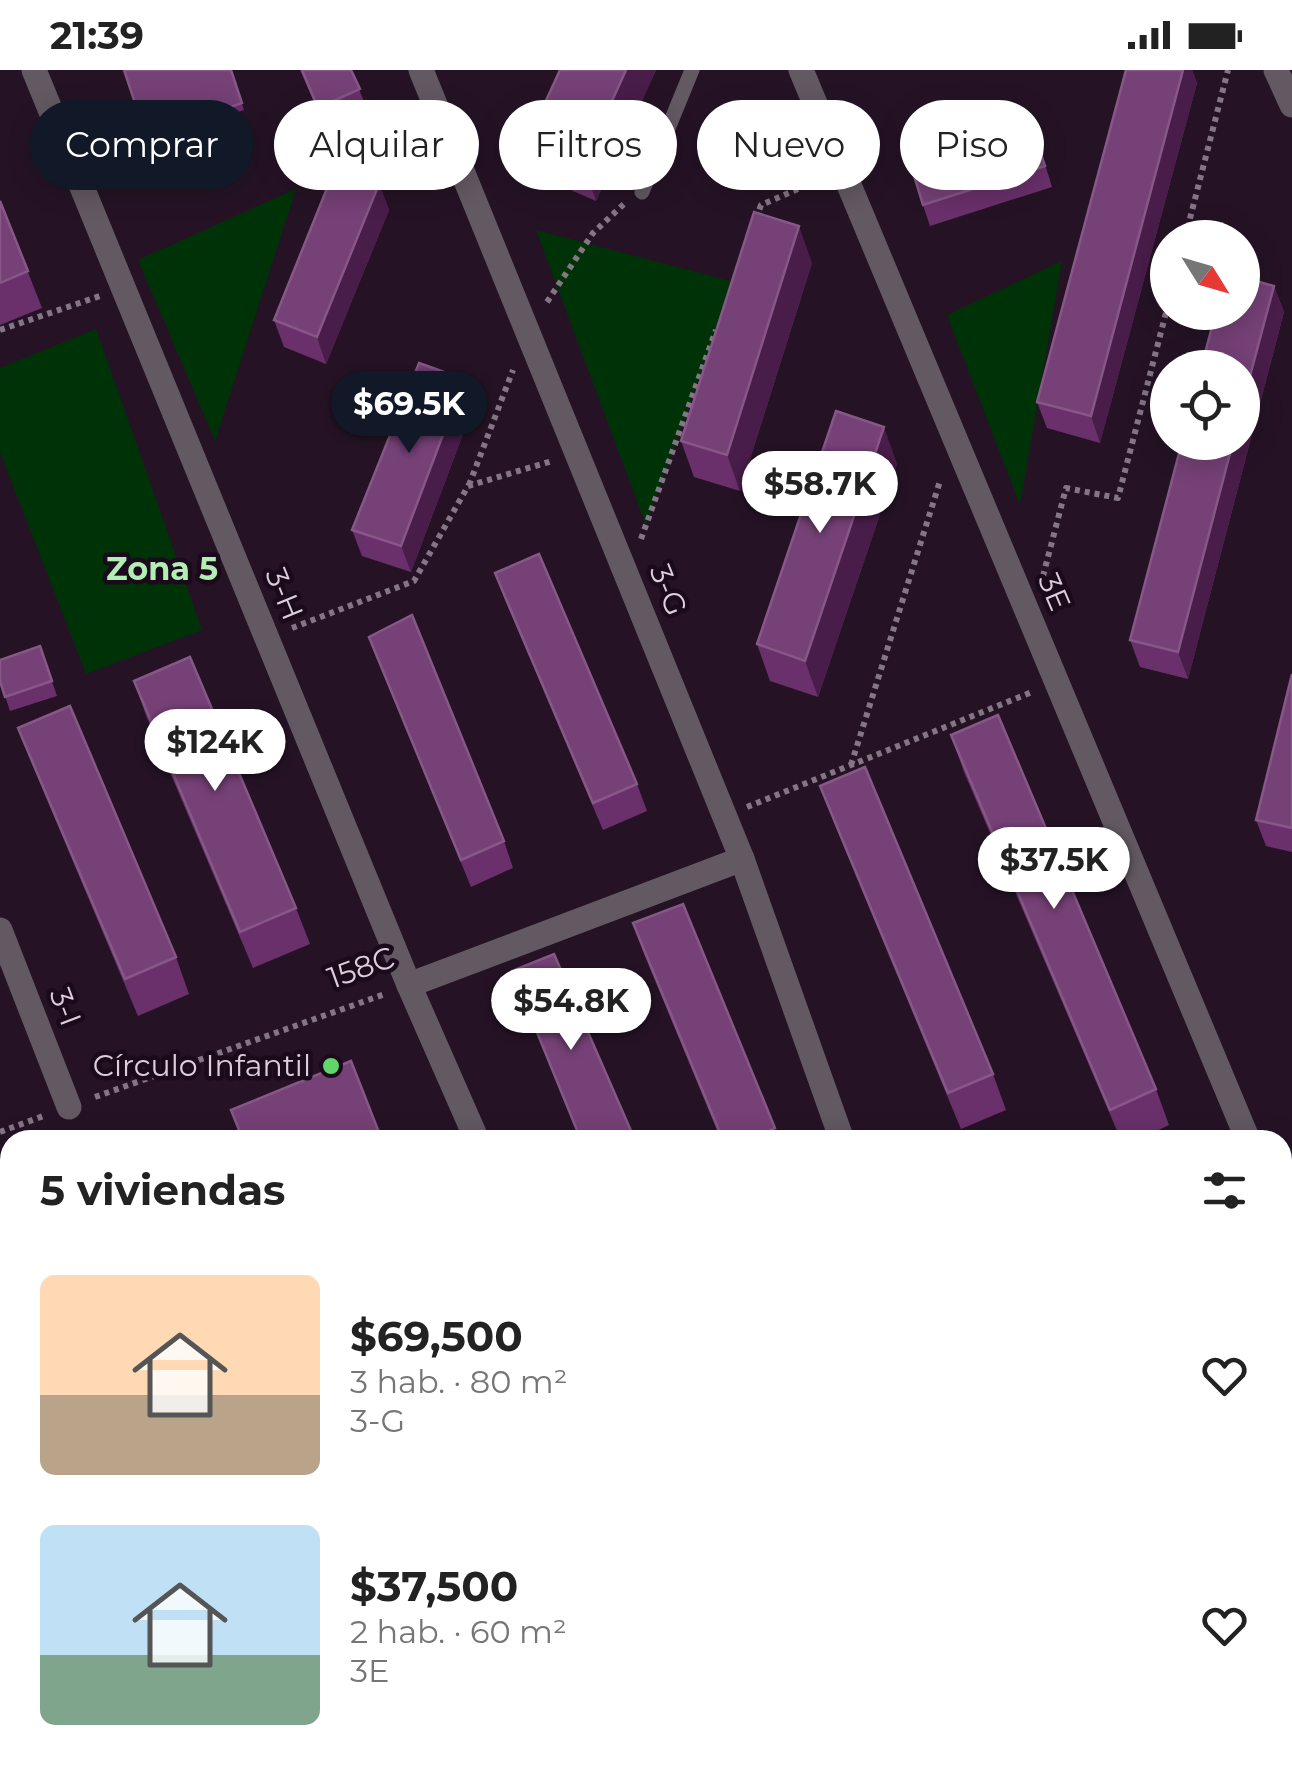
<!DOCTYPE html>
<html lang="es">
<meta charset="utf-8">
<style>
:root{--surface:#fff;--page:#f6f6f6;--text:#222;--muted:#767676;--accent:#111827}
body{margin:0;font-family:Montserrat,sans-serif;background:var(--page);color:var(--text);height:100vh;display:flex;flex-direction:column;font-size:38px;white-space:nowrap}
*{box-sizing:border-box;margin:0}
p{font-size:32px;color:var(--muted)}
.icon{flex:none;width:55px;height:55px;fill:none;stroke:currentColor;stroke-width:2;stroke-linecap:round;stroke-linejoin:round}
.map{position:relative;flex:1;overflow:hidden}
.panel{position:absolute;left:0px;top:1060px;width:1292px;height:640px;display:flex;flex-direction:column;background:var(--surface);border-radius:30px 30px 0 0;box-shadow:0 5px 25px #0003}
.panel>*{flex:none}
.top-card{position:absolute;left:30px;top:30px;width:1232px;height:90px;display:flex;gap:20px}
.needle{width:65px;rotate:127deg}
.fabs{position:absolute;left:1150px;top:150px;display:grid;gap:20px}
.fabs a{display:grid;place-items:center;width:110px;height:110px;border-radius:50%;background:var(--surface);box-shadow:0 5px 25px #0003;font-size:50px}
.price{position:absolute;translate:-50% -85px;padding:0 22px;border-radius:35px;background:#fff;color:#222;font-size:32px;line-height:65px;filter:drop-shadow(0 2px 5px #0008)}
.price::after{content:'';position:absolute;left:50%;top:60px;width:30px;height:22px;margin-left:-15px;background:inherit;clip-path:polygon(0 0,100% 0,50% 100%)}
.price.current{background:var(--accent);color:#fff}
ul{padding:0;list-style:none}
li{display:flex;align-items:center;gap:30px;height:250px;padding:0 40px}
li span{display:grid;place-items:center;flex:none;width:280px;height:200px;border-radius:15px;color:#555}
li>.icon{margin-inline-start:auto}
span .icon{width:120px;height:120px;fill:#fffc;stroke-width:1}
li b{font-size:42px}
h2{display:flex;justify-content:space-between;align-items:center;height:120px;padding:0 40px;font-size:42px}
.chip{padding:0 35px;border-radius:45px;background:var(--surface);box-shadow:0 5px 25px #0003;font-size:35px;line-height:90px}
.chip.current{background:var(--accent);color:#fff}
.status{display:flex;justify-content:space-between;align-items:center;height:70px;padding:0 50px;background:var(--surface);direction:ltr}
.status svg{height:28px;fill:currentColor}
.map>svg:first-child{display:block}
</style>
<div class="status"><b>21:39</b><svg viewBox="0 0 49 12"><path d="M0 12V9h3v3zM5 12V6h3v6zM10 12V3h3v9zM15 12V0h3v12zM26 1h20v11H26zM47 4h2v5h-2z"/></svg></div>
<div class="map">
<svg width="1292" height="1700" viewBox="0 0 1292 1700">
<rect width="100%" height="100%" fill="#251325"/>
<g fill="#003208">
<polygon points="296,119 215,371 138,190"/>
<polygon points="536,160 734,212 646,455"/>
<polygon points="1062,191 1020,435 947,245"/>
<polygon points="96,259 202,560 86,604 0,382 0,298"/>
<polygon points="0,1510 10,1528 10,1690 99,1690 105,1700 0,1700"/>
<polygon points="184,1690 606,1690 567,1700 165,1700"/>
</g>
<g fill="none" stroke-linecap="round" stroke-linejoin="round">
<g stroke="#857685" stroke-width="6" stroke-dasharray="5 5" stroke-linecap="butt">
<polyline points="756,149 761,135 819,110"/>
<polyline points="1185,168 1228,0"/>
<polyline points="547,232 593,163 626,132"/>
<polyline points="0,260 100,226"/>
<polyline points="469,415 513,300"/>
<polyline points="641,469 716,260"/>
<polyline points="1043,506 1066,418 1118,428 1168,235"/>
<polyline points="292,558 414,511 468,416 552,391"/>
<polyline points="851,695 940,411"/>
<polyline points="747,737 1032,622"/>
<polyline points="95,1027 385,924"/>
<polyline points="0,1062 46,1045"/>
<polyline points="1283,1594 1292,1209"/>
<polyline points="1282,1668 1292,1667"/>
<polyline points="1075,1690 1085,1700"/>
<polyline points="1175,1690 1177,1700"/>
<polyline points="579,1700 617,1690"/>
<polyline points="983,1700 1025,1690"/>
</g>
<polyline stroke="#635963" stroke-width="15" points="642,122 692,0"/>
<g stroke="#635963" stroke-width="25">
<polyline points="34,0 409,915 477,1070"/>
<polyline points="421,0 742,789 842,1070"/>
<polyline points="801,0 1248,1070"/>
<polyline points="0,860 69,1037"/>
<polyline points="409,915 742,789"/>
<polyline points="1282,1154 1292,1176"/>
</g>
<polyline stroke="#635963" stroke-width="25" points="1276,0 1292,35"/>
<g stroke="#8d7d8c" stroke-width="25">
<polyline points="1282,1622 1292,1623"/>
<polyline points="802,1700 840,1690"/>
</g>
</g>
<g fill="#6a306b">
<polygon points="231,0 244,40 148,73 146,66"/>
<polygon points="300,0 351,0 370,46 328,64"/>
<polygon points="560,0 656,0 596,131 541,107 528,70"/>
<polygon points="1126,0 1192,0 1197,13 1100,373 1047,358 1037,332"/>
<polygon points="1036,65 1052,117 930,156 923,135"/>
<polygon points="379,114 389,140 326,294 284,277 274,250"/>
<polygon points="0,131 42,238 0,255"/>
<polygon points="812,193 740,421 694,407 681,371"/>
<polygon points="1274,216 1284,242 1188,609 1140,597 1130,570"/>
<polygon points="464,309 474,335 411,502 362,486 352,460"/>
<polygon points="897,394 818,627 770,611 757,574"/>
<polygon points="495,503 637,714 647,741 603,760 505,530"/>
<polygon points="369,567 504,771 513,798 471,817"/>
<polygon points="40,576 57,626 10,641 0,611"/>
<polygon points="1292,604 1292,782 1266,776 1256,750"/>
<polygon points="134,611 296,838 310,874 253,898 147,648"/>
<polygon points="18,658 176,887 189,924 138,946 32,694"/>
<polygon points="951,665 1156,1019 1169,1055 1138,1070 1121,1070 964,702"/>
<polygon points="820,716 993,1004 1006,1040 961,1059 834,753"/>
<polygon points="683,834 779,1070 721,1070 642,879 633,853"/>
<polygon points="512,901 635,1070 580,1070"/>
<polygon points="10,1116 10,1246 7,1247 0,1228 0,1119"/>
<polygon points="10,1438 10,1468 0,1444"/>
</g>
<g fill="#491d4a">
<polygon points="626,0 656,0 596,131 583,95"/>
<polygon points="1183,0 1192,0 1197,13 1100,373 1091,346"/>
<polygon points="379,114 389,140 326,294 317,267"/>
<polygon points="799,156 812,193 740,421 727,385"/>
<polygon points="1274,216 1284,242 1188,609 1178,582 1233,372 1242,372 1242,336"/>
<polygon points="464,309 474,335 411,502 401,476"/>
<polygon points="884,357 897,394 818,627 805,591"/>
</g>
<g fill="#764177" stroke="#865787" stroke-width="2.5">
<polygon points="124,0 231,0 242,33 146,66"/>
<polygon points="302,0 351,0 360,19 318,38"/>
<polygon points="560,0 626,0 583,95 528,70"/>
<polygon points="1126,0 1183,0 1091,346 1037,332"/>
<polygon points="1028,45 1045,96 923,135 907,83"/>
<polygon points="336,96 379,114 317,267 274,250"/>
<polygon points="0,131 28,201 0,213"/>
<polygon points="754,142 799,156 727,385 681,371"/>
<polygon points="1242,207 1274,216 1242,336 1242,298 1201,298 1216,242 1242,242"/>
<polygon points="419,293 464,309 401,476 352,460"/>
<polygon points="836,341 884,357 805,591 757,574"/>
<polygon points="1182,372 1233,372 1178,582 1130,570"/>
<polygon points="539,484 637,714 593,733 495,503"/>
<polygon points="412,545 504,771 461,790 369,567"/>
<polygon points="40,576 52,611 5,627 0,611 0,590"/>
<polygon points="190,587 296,838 240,862 134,611"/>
<polygon points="1292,604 1292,758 1256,750"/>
<polygon points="70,636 176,887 125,909 18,658"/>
<polygon points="998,645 1156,1019 1110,1040 951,665"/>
<polygon points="865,697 993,1004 948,1023 820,716"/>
<polygon points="683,834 775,1058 748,1070 723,1070 633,853"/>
<polygon points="554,884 635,1070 581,1070 512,901"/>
<polygon points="351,991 382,1070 243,1070 231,1040"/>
<polygon points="10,1116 10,1222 0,1226 0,1119"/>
<polygon points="10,1438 10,1459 0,1444"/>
</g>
<circle fill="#60d56a" stroke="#1b0a1c" stroke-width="4" cx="331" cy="996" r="10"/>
<g text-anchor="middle" stroke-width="9" stroke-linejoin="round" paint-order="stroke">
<g font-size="30" fill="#dccfdb" stroke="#1b0a1c">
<text transform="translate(668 520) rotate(68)" y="10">3-G</text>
<text transform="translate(1054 522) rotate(67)" y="10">3E</text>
<text transform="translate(284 524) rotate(68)" y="10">3-H</text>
<text transform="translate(361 898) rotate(-20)" y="10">158C</text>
<text transform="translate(65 937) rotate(69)" y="10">3-I</text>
</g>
<g font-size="30" fill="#dccfdb" stroke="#1b0a1c" text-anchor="end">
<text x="311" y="1006">Círculo Infantil</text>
</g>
<g font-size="32" font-weight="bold" fill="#b2eeb3" stroke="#1b0a1c">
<text x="162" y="510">Zona 5</text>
</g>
</g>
</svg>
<div class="fabs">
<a><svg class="needle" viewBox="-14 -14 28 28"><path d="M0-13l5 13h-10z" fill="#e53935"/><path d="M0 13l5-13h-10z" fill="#767676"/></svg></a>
<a><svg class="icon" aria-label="locate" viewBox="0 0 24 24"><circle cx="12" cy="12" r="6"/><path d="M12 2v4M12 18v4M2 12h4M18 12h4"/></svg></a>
</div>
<b class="price current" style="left:409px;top:386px">$69.5K</b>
<b class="price" style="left:820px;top:466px">$58.7K</b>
<b class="price" style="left:215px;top:724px">$124K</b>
<b class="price" style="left:1054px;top:842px">$37.5K</b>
<b class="price" style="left:571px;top:983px">$54.8K</b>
<div class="top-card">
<a class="chip current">Comprar</a>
<a class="chip">Alquilar</a>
<a class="chip">Filtros</a>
<a class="chip">Nuevo</a>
<a class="chip">Piso</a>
</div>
<section class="panel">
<h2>5 viviendas<svg class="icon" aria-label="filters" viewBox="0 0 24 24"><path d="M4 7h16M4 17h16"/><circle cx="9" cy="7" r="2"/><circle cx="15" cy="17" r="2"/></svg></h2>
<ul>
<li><span style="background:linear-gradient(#ffd9b3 60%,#b9a48a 0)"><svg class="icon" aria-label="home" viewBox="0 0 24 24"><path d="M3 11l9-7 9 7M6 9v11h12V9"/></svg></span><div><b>$69,500</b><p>3 hab. · 80 m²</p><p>3-G</p></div><svg class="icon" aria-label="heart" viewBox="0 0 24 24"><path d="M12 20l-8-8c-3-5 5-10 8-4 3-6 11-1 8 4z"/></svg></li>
<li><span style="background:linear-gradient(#bfe0f5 65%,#7fa58c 0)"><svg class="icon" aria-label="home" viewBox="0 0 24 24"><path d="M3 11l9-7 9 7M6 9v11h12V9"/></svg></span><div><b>$37,500</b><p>2 hab. · 60 m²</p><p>3E</p></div><svg class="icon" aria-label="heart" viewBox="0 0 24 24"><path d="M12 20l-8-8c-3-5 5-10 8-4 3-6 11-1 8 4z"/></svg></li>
</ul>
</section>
</div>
